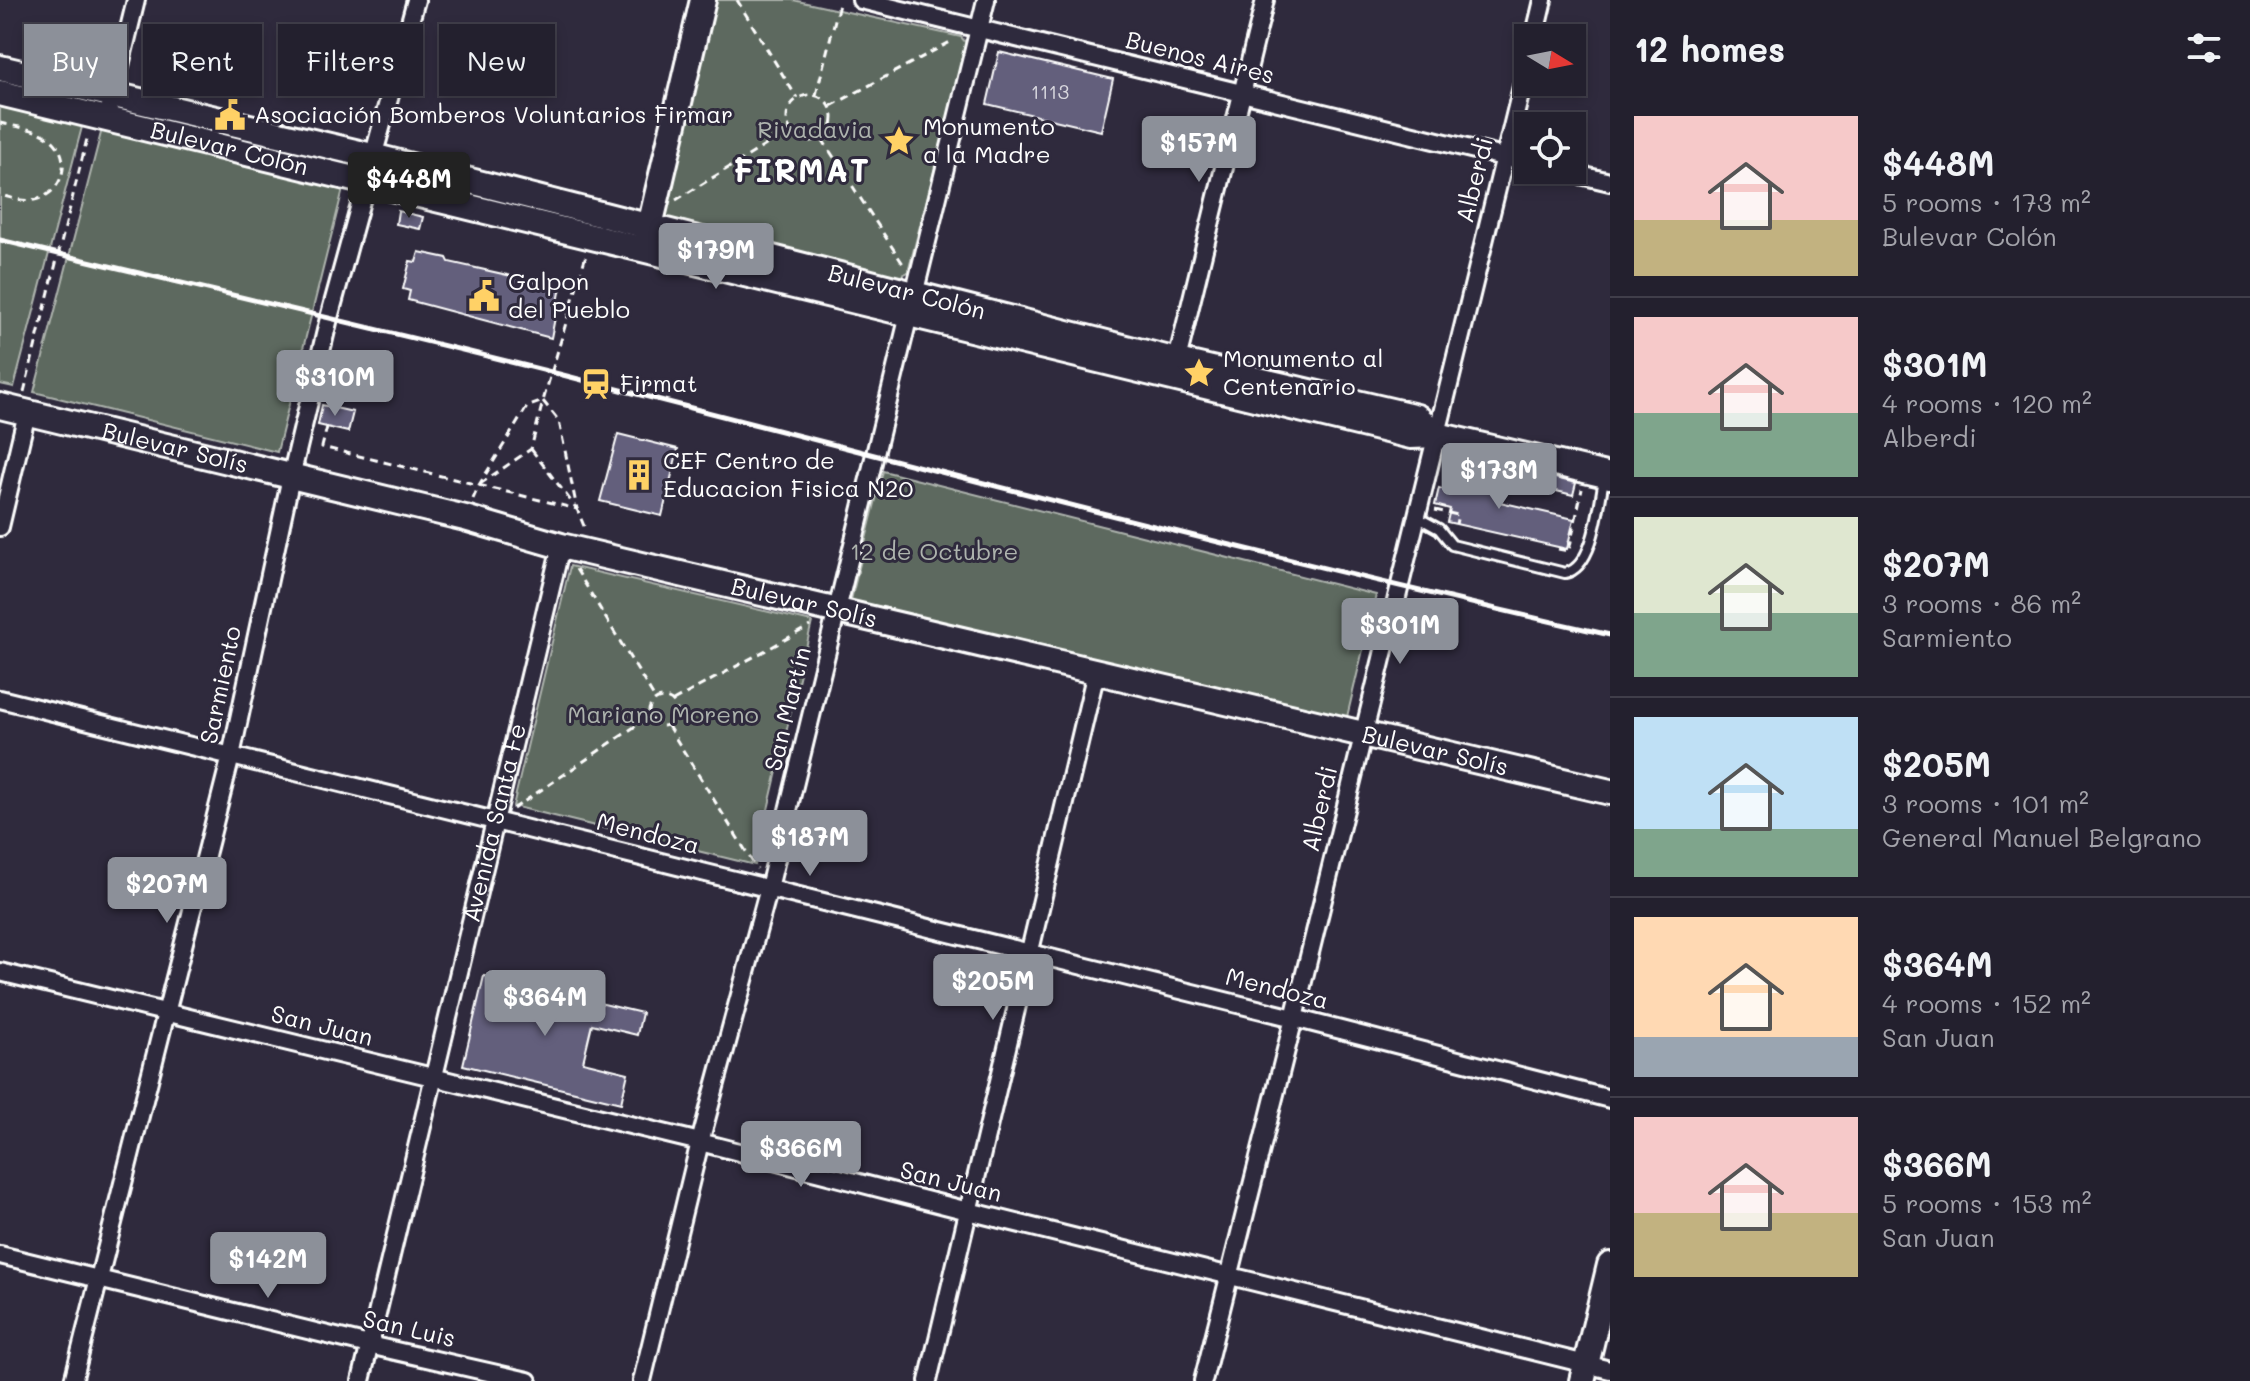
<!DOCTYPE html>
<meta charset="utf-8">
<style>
:root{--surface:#23202e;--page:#2b2836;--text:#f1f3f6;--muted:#a3a3aa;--line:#403e4a;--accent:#8c9099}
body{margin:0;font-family:Mali,sans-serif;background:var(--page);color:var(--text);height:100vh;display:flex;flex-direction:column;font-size:30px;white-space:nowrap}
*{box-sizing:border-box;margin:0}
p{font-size:26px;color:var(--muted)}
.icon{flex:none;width:44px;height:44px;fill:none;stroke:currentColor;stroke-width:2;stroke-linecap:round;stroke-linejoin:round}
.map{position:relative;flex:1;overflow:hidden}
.details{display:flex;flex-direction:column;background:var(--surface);width:640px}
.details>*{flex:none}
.top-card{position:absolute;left:24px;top:24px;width:760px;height:72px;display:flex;gap:16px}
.needle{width:52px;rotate:100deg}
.tools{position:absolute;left:1514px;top:24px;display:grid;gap:16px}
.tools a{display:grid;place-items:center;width:72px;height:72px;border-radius:0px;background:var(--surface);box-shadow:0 4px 12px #0003,0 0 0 2px var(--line);font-size:40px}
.price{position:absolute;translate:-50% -68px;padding:0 18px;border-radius:8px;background:var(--accent);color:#fff;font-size:26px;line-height:52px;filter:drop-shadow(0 2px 4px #0008)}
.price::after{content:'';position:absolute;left:50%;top:48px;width:24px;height:18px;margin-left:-12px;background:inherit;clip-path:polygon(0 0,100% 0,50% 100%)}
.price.active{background:#222;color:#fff}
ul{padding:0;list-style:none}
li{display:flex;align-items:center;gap:24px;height:200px;padding:0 24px}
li+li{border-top:2px solid var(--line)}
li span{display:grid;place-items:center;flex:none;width:224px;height:160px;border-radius:0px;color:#555}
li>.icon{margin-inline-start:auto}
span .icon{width:96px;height:96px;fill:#fffc;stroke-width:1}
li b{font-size:34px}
h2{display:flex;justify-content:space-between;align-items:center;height:96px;padding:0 24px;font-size:34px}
.chip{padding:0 28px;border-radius:0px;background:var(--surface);box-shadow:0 4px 12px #0003,0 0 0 2px var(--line);font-size:28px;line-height:72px}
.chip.active{background:var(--accent);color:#fff}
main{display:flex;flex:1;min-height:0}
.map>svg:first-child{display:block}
</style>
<main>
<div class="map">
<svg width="1610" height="1381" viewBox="0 0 1610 1381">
<rect width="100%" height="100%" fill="#2f2a3d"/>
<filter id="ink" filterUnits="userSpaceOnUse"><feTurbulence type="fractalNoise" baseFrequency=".0125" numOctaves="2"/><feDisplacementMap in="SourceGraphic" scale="16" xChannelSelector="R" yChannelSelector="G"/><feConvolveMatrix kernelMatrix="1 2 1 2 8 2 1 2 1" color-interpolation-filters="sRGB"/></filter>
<g filter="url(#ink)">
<g fill="#5d695e" stroke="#aeb4ae" stroke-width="2">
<polygon points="713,0 793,0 961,37 967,44 908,272 899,277 671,222 661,209"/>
<polygon points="0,103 83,123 14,387 0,384"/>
<polygon points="102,129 343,189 277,452 34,392"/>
<polygon points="883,471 1376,595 1346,721 851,600"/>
<polygon points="570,566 812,622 755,865 513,806"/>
</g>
<g fill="#635e7c" stroke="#fff" stroke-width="2">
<polygon points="999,52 1113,79 1101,131 987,104"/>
<polygon points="398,211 423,217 420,229 396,224"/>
<polygon points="419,252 447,258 449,262 561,287 551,338 408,300 410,291 403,289 410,261 416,262"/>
<polygon points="322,405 353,412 348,432 318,425"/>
<polygon points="618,434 678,449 662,516 600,501"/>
<polygon points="1495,465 1507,468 1500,502 1574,519 1567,549 1447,522 1450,509 1435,505 1439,488 1445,490 1449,471 1492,480"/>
<polygon points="1517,469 1576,483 1573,495 1515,481"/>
<polygon points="484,976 642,1013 637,1035 592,1024 583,1062 628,1073 621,1103 463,1065"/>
</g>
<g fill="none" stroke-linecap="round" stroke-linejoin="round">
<defs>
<path id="lane" d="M1417,517L1439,529L1452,545L1565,573C1594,568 1599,504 1604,479"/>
<g id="street">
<polyline points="861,0 1528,163"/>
<polyline points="1534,38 1543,0"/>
<polyline points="107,119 136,0"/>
<polyline points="1559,170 1610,182"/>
<polyline points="1175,368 1265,0"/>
<polyline points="0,527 27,413"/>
<polyline points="0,699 1294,1018 1610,1099"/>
<polyline points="0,972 700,1142 968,1211 1610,1370"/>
<polyline points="0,1255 369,1345 528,1381"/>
<polyline points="73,1381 231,756 291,477 329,318 416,0"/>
<path id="s1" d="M361,1381L561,546"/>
<polyline points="642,1381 700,1142 769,888 986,0"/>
<polyline points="928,1381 1096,672"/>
<polyline points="1203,1381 1294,1018 1528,62"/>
</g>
<g id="secondary">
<path id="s2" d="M0,68L372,156L1177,361L1417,417L1437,435"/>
<path id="s3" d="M0,93L1411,436L1437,435L1610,476"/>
<polyline points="646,243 703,0"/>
<path id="s4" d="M0,406L465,518L561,546L1610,792"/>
<polyline points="1582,1381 1610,1265"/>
</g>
</defs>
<use href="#lane" stroke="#fff" stroke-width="14"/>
<use href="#street" stroke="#fff" stroke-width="22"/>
<use href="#secondary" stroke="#fff" stroke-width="30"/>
<g stroke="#fff" stroke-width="3" stroke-dasharray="8 6" stroke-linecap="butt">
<polyline points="737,0 797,98"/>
<polyline points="816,95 840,0"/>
<circle cx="810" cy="118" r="23"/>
<polyline points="831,106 954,40"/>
<path d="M0,123C16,127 42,129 54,142C72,161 62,192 38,199C25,203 12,198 0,195"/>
<polyline points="822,139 905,267"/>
<polyline points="676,200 789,131"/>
<polyline points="24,392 88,135"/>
<polyline points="543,401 559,421 577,509 586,531"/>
<polyline points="327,427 322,447 577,509 531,449"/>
<polyline points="480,484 531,449 543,401"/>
<polyline points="473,499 479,485 527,407 543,401 586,255"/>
<polyline points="1435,510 1458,515 1456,524"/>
<polyline points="1558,549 1569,551 1582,489"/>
<polyline points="576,569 655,699"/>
<circle cx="663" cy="712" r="14"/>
<polyline points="673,701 810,626"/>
<polyline points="668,726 757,869"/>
<polyline points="513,809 649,717"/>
</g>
<use href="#lane" stroke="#2f2a3d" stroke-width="8"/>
<use href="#street" stroke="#2f2a3d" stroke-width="16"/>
<use href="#secondary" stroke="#2f2a3d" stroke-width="24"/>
<path stroke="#fff" stroke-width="5" d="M0,240C184,284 368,326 551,372C903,462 1255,555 1610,635"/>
</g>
</g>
<defs>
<symbol id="civic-bare" viewBox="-9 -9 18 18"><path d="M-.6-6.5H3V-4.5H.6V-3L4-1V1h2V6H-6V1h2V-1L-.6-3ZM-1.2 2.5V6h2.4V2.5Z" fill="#ffd166" stroke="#2f2a3d" stroke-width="2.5" paint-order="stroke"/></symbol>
<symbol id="sight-bare" viewBox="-9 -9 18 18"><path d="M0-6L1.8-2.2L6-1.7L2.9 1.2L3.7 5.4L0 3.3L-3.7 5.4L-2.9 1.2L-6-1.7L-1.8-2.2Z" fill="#ffd166" stroke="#2f2a3d" stroke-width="2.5" paint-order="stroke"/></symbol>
<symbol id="station-bare" viewBox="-9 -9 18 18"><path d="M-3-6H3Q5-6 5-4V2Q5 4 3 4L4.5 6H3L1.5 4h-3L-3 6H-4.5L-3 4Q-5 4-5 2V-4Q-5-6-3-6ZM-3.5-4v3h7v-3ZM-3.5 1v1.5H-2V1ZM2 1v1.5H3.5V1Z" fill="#ffd166" stroke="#2f2a3d" stroke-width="2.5" paint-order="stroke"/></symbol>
<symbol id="building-bare" viewBox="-9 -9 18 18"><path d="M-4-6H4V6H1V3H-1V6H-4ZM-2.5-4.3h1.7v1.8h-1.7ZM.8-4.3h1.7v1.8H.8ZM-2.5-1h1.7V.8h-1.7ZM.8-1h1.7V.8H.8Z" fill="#ffd166" stroke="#2f2a3d" stroke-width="2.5" paint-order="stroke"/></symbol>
</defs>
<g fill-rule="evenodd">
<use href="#civic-bare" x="208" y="93" width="44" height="44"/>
<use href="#sight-bare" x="877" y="119" width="44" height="44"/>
<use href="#civic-bare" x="462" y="274" width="44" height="44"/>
<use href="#sight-bare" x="1177" y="351" width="44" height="44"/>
<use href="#station-bare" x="574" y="362" width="44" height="44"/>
<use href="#building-bare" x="617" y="453" width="44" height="44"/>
</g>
<g text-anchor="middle" stroke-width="6" stroke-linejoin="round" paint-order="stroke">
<g font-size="20" fill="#d8d7de">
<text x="1050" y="99">1113</text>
</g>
<g font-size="24" fill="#fff" stroke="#2f2a3d">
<text transform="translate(1200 58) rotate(14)" y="8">Buenos Aires</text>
<text dy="8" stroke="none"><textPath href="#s3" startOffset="236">Bulevar Colón</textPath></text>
<text transform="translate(1475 180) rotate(-76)" y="8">Alberdi</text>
<text dy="8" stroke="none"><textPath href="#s2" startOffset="934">Bulevar Colón</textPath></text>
<text dy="8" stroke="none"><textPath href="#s4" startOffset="180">Bulevar Solís</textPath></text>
<text dy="8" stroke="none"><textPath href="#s4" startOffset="828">Bulevar Solís</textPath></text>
<text transform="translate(221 685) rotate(-78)" y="8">Sarmiento</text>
<text transform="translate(788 709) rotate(-76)" y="8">San Martín</text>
<text dy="8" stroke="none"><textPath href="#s4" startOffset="1476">Bulevar Solís</textPath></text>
<text transform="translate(1320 809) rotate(-77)" y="8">Alberdi</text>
<text dy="8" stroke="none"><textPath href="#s1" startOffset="574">Avenida Santa Fe</textPath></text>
<text transform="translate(648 834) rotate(14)" y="8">Mendoza</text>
<text transform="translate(1277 989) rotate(14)" y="8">Mendoza</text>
<text transform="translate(322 1026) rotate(14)" y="8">San Juan</text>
<text transform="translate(951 1182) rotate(14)" y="8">San Juan</text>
<text transform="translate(409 1329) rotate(13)" y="8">San Luis</text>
</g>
<g font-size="24" fill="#fff" stroke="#2f2a3d" text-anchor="start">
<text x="254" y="123">Asociación Bomberos Voluntarios Firmar</text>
<text x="923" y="135">Monumento<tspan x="923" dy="28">a la Madre</tspan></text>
<text x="508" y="290">Galpon<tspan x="508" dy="28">del Pueblo</tspan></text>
<text x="1223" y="367">Monumento al<tspan x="1223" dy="28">Centenario</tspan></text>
<text x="620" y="392">Firmat</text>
<text x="663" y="469">CEF Centro de<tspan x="663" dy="28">Educacion Fisica N20</tspan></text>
</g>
<g font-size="24" fill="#aeb4ae" stroke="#2f2a3d">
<text x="815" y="138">Rivadavia</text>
<text x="934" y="560">12 de Octubre</text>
<text x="663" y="723">Mariano Moreno</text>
</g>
<g font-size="32" font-weight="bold" letter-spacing="2" fill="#fff" stroke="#2f2a3d">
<text x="802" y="182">FIRMAT</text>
</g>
</g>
</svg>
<div class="tools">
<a><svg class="needle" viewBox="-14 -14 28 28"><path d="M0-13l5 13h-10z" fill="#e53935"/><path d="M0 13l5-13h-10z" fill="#a3a3aa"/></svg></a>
<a><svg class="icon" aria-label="locate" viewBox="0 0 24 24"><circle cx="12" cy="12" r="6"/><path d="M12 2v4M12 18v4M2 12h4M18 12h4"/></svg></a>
</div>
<b class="price" style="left:1199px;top:184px">$157M</b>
<b class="price active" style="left:409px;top:220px">$448M</b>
<b class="price" style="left:716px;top:291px">$179M</b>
<b class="price" style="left:335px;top:418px">$310M</b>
<b class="price" style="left:1499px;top:511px">$173M</b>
<b class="price" style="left:1400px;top:666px">$301M</b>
<b class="price" style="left:810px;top:878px">$187M</b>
<b class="price" style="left:167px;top:925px">$207M</b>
<b class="price" style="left:993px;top:1022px">$205M</b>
<b class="price" style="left:545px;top:1038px">$364M</b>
<b class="price" style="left:801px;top:1189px">$366M</b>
<b class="price" style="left:268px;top:1300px">$142M</b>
<div class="top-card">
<a class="chip active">Buy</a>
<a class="chip">Rent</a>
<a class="chip">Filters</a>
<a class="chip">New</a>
</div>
</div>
<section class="details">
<h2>12 homes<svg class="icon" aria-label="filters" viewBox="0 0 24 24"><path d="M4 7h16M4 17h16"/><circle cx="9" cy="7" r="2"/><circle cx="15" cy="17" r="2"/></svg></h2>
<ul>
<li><span style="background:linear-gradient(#f6c9c9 65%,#c2b280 0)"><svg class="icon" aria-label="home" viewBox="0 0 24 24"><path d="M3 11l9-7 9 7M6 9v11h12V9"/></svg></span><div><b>$448M</b><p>5 rooms · 173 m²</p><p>Bulevar Colón</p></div></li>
<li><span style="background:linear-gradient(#f6c9c9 60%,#7fa58c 0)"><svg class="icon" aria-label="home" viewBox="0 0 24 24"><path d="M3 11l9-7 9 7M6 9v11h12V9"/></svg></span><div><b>$301M</b><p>4 rooms · 120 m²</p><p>Alberdi</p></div></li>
<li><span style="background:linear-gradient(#dfe7d0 60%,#7fa58c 0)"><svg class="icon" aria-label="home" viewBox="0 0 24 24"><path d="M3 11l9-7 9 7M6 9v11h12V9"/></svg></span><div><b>$207M</b><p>3 rooms · 86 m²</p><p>Sarmiento</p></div></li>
<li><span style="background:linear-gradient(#bfe0f5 70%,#7fa58c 0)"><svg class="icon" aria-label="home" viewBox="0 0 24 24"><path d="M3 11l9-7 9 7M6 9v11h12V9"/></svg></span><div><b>$205M</b><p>3 rooms · 101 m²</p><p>General Manuel Belgrano</p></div></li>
<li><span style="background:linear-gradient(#ffd9b3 75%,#9aa5b1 0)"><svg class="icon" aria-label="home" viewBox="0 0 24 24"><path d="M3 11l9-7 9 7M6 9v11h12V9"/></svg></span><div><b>$364M</b><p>4 rooms · 152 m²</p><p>San Juan</p></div></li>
<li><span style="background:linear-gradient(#f6c9c9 60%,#c2b280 0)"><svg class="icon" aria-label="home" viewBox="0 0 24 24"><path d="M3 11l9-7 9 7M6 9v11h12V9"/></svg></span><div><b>$366M</b><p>5 rooms · 153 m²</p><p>San Juan</p></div></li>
</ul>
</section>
</main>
